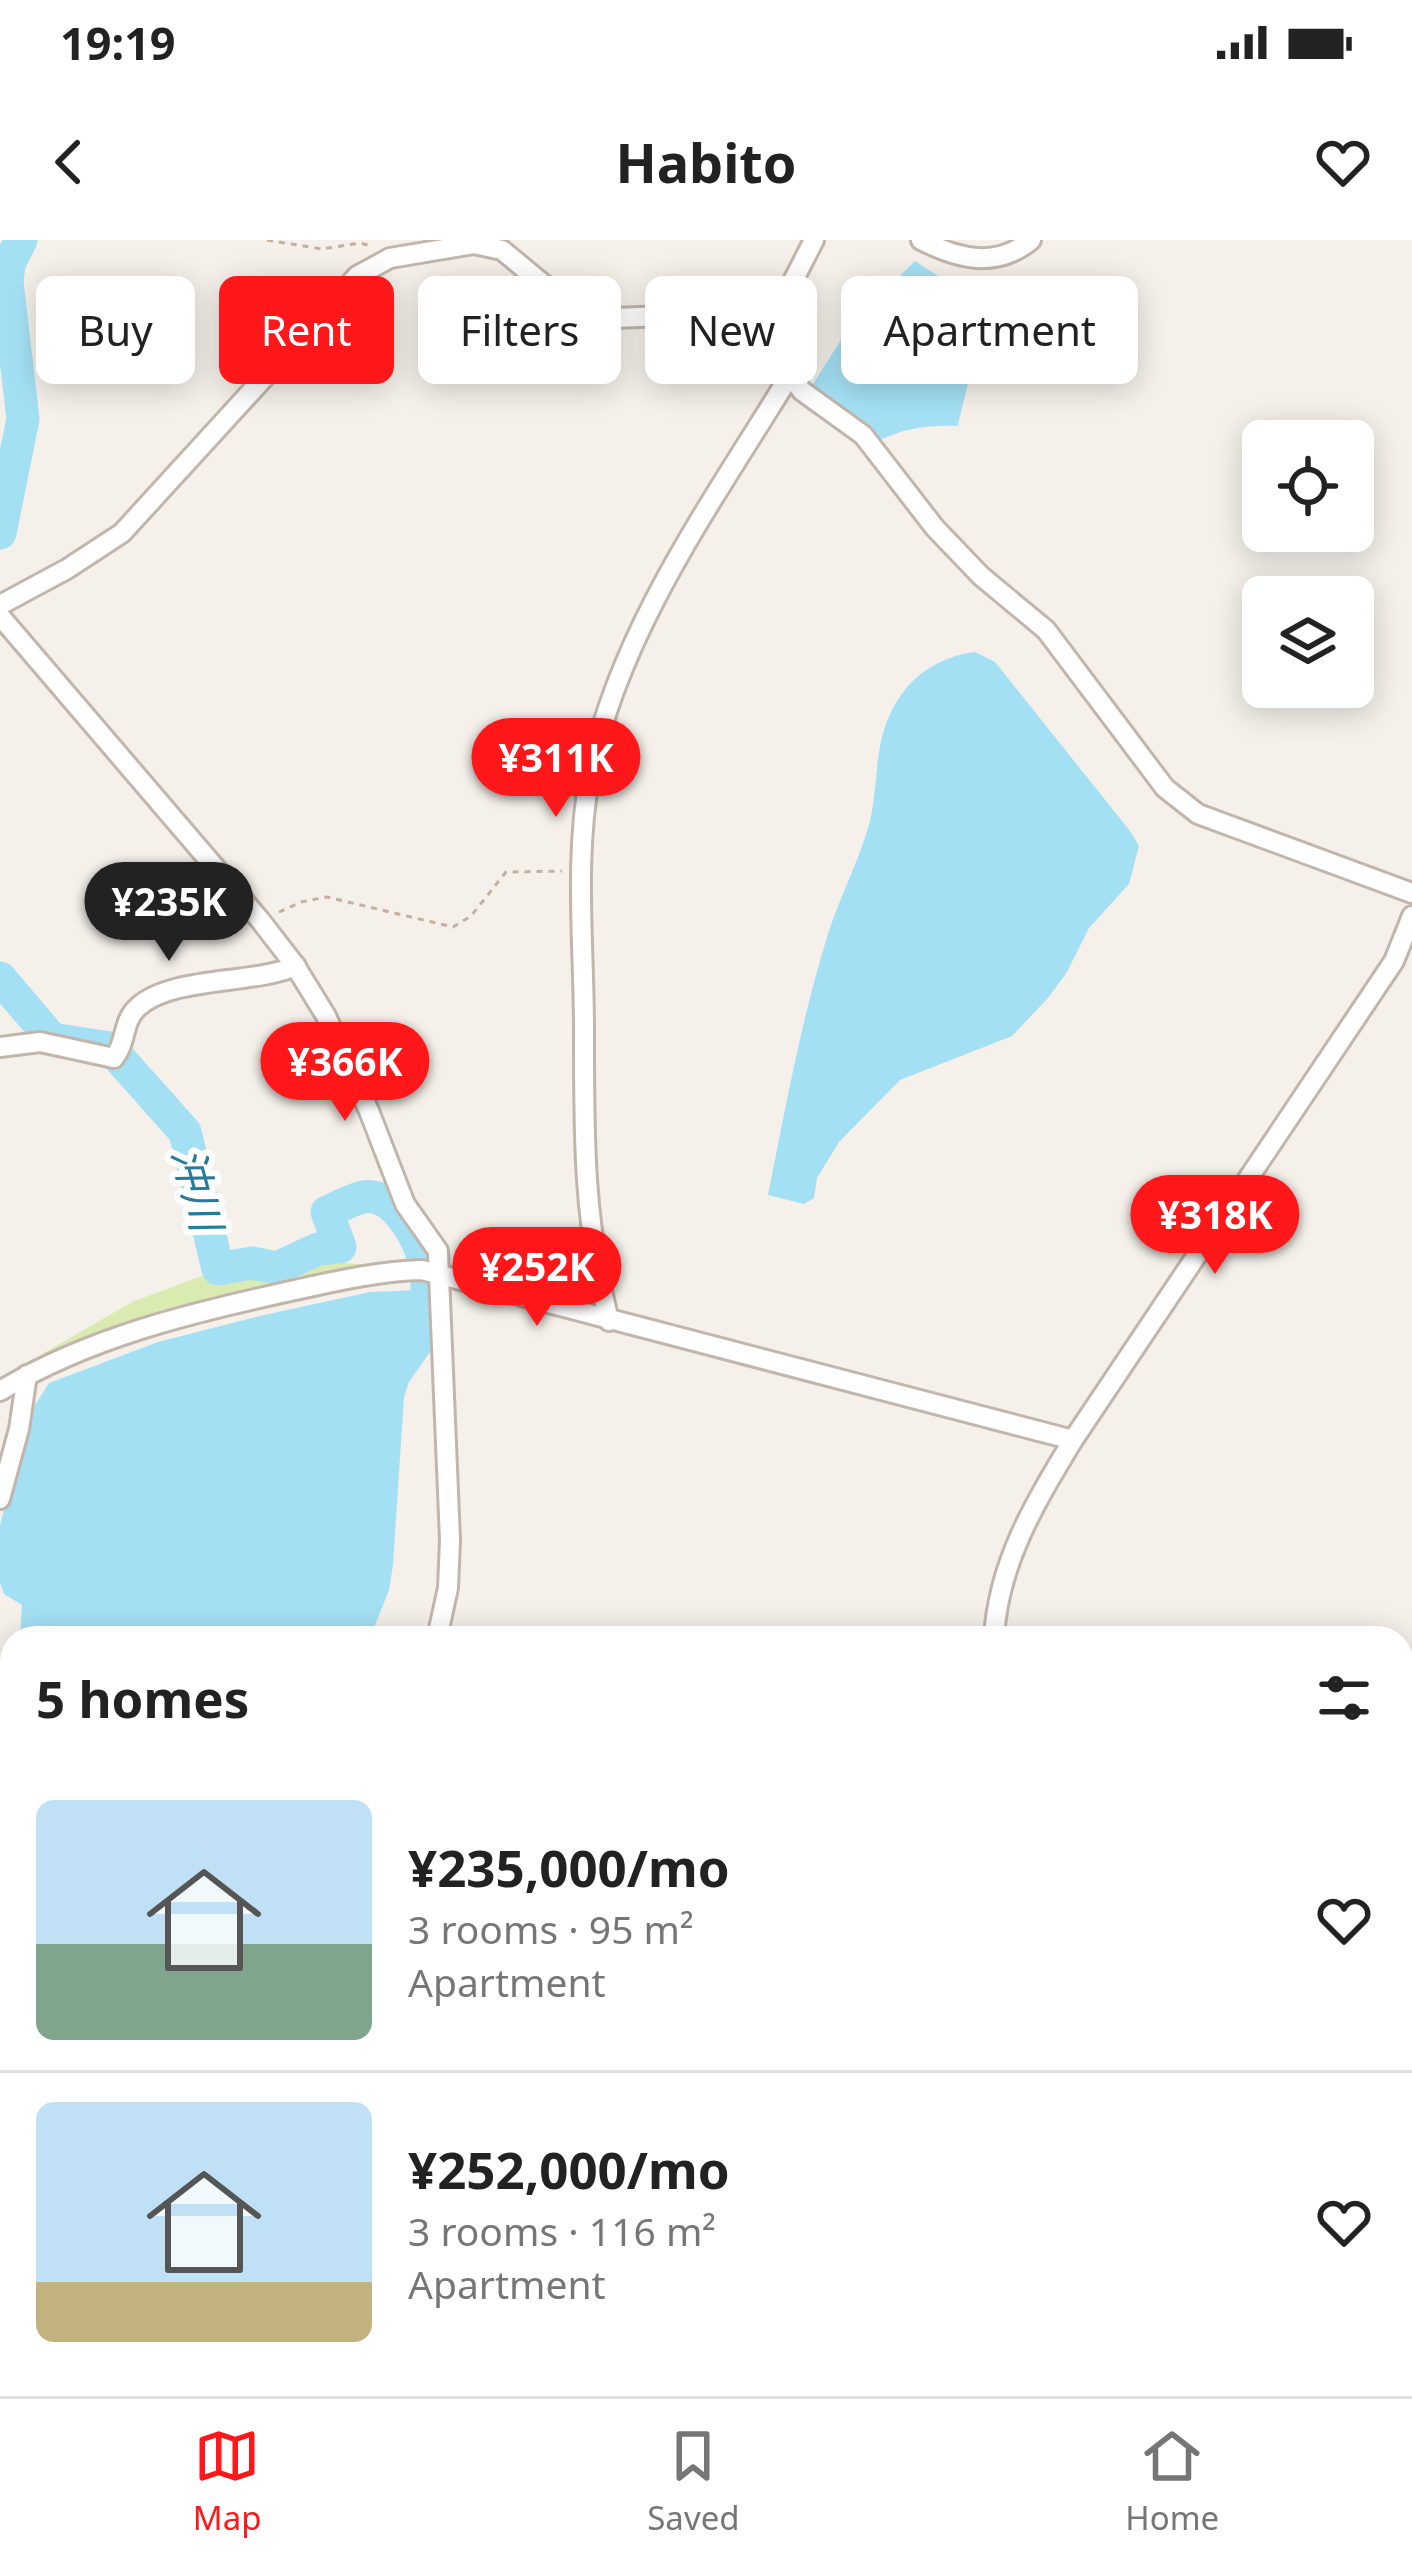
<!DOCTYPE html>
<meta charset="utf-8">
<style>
:root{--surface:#fff;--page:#f6f6f6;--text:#222;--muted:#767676;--line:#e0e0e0;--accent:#ff1719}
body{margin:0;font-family:"Noto Sans","Noto Sans JP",sans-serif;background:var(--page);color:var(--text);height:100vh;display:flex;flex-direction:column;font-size:45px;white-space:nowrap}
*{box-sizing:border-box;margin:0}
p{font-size:39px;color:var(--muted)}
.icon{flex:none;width:66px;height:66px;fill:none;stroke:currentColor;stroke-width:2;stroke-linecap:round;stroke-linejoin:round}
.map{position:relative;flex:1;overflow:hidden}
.details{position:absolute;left:0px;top:1386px;width:1413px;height:771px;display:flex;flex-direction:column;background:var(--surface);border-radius:36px 36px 0 0;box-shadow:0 6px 30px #0003}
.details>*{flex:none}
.banner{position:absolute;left:36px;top:36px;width:1341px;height:108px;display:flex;gap:24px}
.controls{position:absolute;left:1242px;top:180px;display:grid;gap:24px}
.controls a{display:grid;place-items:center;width:132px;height:132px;border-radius:18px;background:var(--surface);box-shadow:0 6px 30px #0003;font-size:60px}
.price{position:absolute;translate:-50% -102px;padding:0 27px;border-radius:42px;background:var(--accent);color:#fff;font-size:39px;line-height:78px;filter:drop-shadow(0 3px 6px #0008)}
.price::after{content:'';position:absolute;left:50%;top:72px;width:36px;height:27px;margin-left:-18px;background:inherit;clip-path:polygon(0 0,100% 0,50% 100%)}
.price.active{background:#222;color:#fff}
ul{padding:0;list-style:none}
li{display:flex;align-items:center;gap:36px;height:300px;padding:0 36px}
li+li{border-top:3px solid var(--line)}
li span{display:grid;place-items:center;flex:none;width:336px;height:240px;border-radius:18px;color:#555}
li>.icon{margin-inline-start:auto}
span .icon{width:144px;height:144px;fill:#fffc;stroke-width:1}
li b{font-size:51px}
h2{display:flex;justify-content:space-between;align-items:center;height:144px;padding:0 36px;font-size:51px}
.tag{padding:0 42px;border-radius:18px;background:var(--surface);box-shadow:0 6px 30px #0003;font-size:42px;line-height:108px}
.tag.active{background:var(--accent);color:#fff}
.status{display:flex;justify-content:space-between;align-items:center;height:84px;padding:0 60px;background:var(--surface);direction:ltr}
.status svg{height:33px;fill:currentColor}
header{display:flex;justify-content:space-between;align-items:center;height:156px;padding:0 36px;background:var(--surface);font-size:54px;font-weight:700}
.tabs{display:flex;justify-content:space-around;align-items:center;height:168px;border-top:3px solid var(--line);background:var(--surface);font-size:33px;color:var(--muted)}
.tabs a{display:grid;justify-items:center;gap:6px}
.tabs .active{color:var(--accent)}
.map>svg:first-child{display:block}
</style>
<div class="status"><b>19:19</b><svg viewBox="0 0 49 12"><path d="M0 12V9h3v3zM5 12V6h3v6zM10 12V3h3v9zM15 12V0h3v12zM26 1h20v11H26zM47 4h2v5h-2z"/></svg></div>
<header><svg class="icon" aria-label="back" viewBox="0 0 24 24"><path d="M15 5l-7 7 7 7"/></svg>Habito<svg class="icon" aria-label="heart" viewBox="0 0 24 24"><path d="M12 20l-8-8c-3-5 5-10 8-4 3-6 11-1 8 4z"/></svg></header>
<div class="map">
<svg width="1412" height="2156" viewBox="0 0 1412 2156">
<rect width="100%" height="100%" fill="#f5f0ea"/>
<polygon fill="#daebb1" points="305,1019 386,1027 89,1099 11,1132 132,1062 207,1034 253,1026 278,1031"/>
<g fill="#a4e0f4">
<path d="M915,21C928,30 944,38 955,49C991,83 967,143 958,186C928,185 904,188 876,202L808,152L851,84Z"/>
<path d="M975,412L995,422L1130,591L1139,606L1129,644L1089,688L1067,732L1048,758L1012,796L900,840L839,902L817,938L814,958L804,964L768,955C785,871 800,786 825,704C836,665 855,629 867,592C882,544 869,496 904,451C921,429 948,415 975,412Z"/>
<polygon points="419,1050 421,1073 436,1073 435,1105 409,1142 404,1157 393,1325 389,1350 370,1398 20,1398 22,1365 4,1354 0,1343 0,1285 30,1173 49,1143 158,1102 260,1076 370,1052"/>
<polygon points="1412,1644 1412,1681 1401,1710 1401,1648"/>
<polygon points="331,2145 442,2145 418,2156 331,2156"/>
</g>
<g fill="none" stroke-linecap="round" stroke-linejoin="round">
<polyline stroke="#a4e0f4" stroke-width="6" points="0,1470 12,1469"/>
<g stroke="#a4e0f4" stroke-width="33">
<polyline points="0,293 23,179 7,42 9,24 21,0"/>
<path d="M0,738L52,799L110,808L185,892L218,1029L252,1023L277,1028L318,1009L340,1007L327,972C338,967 351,960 363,957C394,951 418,997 424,1021"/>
<polyline points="386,1093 426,1063 427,1045"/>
</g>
<defs>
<g id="minor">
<path d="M921,0C958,19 996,29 1031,0"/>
<polyline points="757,95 791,45 814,0"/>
<polyline points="0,365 67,329 122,293 357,36 390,18 474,4 502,10 571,67 592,75 613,78 696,75 749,87 766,101 802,151 863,195 935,288 981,336 1046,390 1165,548 1198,574 1412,653"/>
<polyline points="0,376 260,680 294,724 326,776 369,871 405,964 438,1011 450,1300 448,1348 437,1398"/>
<path d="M0,807L40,802L114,818C127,802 122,781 138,767C172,736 251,745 296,726"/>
<path d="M609,1081C583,977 584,896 584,790C584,705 574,618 590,534C620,388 714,260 790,135"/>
<path d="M0,1151C89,1097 194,1072 295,1050C336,1041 379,1031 422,1030L1073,1200"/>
<polyline points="0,1259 19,1189 27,1135"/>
<path d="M994,1398C998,1323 1035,1263 1073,1200L1394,721L1412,676"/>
<polyline points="1401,1462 1412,1458"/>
<polyline points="1401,1600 1412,1604"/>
<polyline points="0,1761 12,1753"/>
<polyline points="1161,2145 1164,2156"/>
</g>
<polyline id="trunk" points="1374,2156 1397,2145"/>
</defs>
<use href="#minor" stroke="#c2b6ac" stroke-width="24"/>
<use href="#trunk" stroke="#e58834" stroke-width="36"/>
<g stroke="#c4b09c" stroke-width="3" stroke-dasharray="6 6" stroke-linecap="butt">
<polyline points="267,0 322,9 360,3 371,6"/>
<polyline points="279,672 301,662 327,657 453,687 471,676 506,632 562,631"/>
<polyline points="70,2156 85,2145"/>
</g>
<use href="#minor" stroke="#fff" stroke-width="18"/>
<use href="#trunk" stroke="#ffc482" stroke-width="30"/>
</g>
<g text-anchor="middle" stroke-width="12" stroke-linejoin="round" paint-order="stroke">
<g font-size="42" font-style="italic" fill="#257b9b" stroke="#fff">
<text transform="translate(197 949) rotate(75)" y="15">沖川</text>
</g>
</g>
</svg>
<div class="controls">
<a><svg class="icon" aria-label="locate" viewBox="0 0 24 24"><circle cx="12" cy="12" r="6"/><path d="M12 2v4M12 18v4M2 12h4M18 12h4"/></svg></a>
<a><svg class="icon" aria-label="layers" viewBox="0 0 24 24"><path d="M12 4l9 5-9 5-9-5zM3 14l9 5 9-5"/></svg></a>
</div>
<b class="price" style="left:556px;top:580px">¥311K</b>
<b class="price active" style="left:169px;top:724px">¥235K</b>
<b class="price" style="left:345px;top:884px">¥366K</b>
<b class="price" style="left:1215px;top:1037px">¥318K</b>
<b class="price" style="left:537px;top:1089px">¥252K</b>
<div class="banner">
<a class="tag">Buy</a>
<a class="tag active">Rent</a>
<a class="tag">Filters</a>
<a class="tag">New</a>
<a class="tag">Apartment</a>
</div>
<section class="details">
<h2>5 homes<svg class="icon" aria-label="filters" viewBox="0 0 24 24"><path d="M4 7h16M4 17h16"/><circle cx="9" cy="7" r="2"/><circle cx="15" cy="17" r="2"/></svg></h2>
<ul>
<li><span style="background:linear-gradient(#bfe0f5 60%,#7fa58c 0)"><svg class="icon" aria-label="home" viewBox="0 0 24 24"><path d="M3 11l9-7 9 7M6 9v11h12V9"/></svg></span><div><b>¥235,000/mo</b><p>3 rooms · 95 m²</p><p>Apartment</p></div><svg class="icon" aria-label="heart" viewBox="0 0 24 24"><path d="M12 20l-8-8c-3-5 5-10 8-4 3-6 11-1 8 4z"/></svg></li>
<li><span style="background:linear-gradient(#bfe0f5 75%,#c2b280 0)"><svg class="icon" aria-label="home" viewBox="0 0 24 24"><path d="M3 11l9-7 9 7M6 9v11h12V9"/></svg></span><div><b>¥252,000/mo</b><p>3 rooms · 116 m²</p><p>Apartment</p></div><svg class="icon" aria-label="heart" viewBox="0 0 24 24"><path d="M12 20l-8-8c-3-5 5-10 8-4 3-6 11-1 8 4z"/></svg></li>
</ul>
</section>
</div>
<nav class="tabs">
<a class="active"><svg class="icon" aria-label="map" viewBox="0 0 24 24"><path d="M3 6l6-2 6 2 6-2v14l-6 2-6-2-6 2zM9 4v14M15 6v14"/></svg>Map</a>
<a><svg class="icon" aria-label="saved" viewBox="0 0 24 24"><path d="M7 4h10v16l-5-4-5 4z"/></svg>Saved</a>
<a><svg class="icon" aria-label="home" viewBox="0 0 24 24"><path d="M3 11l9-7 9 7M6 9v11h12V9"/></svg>Home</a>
</nav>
